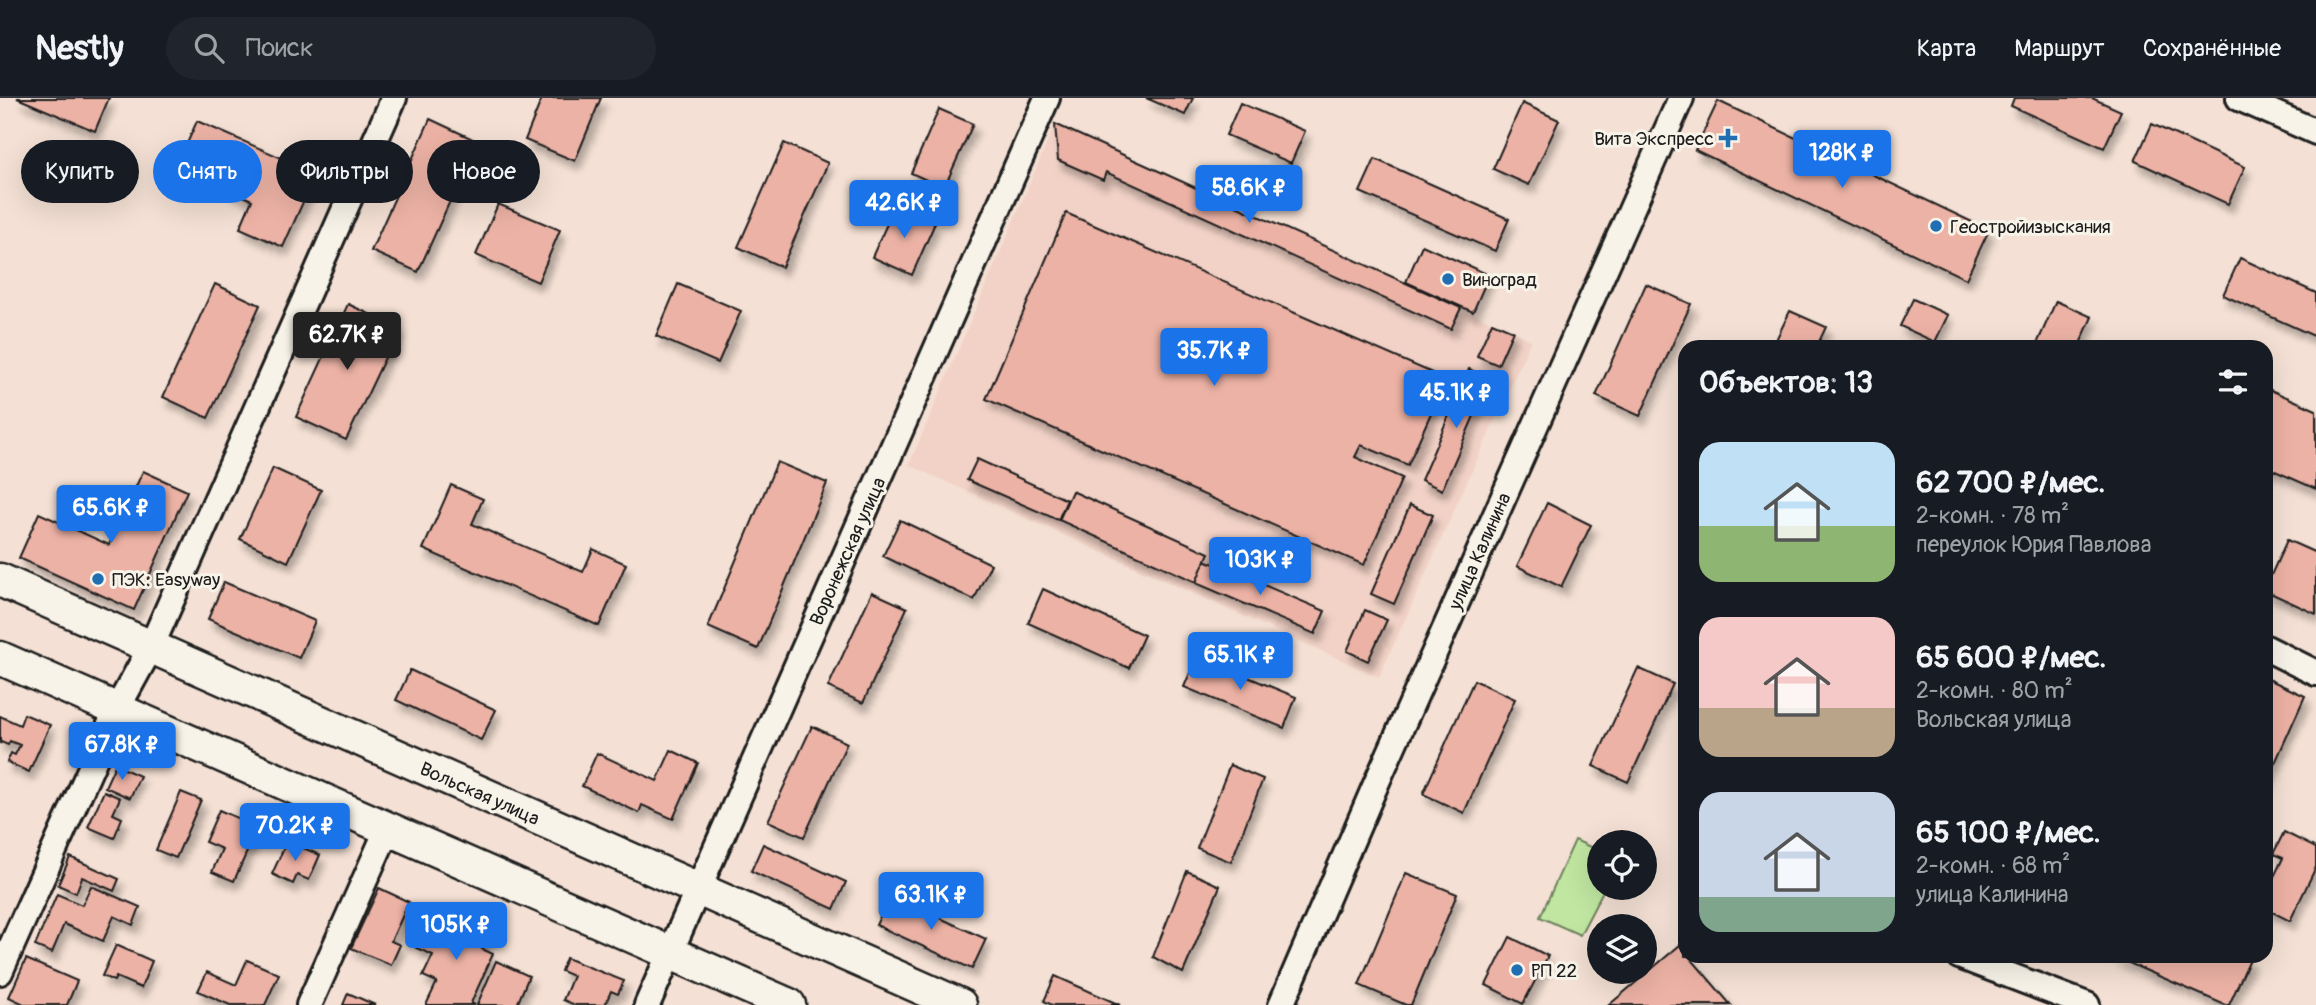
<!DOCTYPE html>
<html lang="ru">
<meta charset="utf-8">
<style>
:root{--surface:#171b24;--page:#20242c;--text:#f1f3f6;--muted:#9ea1a6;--line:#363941;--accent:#1a73e8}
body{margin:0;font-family:Pangolin,sans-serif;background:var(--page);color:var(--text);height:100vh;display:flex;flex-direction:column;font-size:26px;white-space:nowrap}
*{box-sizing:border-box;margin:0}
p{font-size:23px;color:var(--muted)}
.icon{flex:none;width:38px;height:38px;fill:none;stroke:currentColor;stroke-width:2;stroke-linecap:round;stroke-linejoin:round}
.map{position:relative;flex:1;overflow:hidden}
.details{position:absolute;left:1678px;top:242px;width:595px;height:623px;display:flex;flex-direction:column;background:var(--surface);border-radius:21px;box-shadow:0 7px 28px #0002}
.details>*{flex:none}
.guide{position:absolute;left:21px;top:42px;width:665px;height:63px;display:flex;gap:14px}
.buttons{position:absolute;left:1587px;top:732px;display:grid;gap:14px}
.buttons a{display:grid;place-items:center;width:70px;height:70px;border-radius:50%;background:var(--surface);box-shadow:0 7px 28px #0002;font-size:35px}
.price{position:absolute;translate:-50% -60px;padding:0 16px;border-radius:7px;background:var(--accent);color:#fff;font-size:23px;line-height:46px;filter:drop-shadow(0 2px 4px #0008)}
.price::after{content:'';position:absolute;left:50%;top:42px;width:21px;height:16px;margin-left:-10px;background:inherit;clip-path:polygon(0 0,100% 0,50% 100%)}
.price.selected{background:#222;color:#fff}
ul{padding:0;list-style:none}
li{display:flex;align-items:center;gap:21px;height:175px;padding:0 21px}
li span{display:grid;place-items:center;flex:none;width:196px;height:140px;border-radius:21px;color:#555}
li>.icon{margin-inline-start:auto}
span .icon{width:84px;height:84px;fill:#fffc;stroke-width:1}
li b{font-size:30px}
h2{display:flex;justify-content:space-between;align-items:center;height:84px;padding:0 21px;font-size:30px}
.tag{padding:0 24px;border-radius:32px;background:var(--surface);box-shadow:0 7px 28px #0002;font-size:24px;line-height:63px}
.tag.selected{background:var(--accent);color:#fff}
header{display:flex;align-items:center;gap:42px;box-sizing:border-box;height:98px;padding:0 35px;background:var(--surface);border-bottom:2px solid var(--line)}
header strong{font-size:33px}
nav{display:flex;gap:38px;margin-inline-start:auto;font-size:24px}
.search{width:490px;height:63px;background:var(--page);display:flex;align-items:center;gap:18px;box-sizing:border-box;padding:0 24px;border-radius:38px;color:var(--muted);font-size:26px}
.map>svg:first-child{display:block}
</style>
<header>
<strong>Nestly</strong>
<div class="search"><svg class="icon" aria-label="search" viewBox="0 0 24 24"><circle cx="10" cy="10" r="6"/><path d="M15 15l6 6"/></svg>Поиск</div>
<nav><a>Карта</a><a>Маршрут</a><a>Сохранённые</a></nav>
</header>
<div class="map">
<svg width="2316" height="907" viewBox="0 0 2316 907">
<defs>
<filter id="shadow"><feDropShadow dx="4.5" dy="8" stdDeviation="3.5" flood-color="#0004"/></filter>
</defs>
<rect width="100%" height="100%" fill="#f4e0d4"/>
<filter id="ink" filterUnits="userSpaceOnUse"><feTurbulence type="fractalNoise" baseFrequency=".0143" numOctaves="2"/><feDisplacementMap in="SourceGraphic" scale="14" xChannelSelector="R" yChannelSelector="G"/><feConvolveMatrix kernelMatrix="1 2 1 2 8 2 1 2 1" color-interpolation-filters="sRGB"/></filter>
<g filter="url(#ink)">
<polygon fill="#f2d2c6" points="1055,26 1531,242 1379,579 909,367"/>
<polygon fill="#c0e6a1" stroke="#6e815e" stroke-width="2" points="1575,742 1599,753 1600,789 1605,789 1580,837 1540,819"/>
<g fill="#ecb2a5" stroke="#1c1c1c" stroke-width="2" filter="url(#shadow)">
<polygon points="17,0 109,0 95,33"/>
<polygon points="542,0 601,0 575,63 525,42"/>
<polygon points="1146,0 1193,0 1185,17"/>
<polygon points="2014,0 2092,0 2121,13 2104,50 2011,8"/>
<polygon points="1718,3 1989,132 1966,181 1695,52"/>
<polygon points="1240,5 1305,33 1291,65 1226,37"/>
<polygon points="1522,5 1559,22 1529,87 1493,71"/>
<polygon points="939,11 973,26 944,90 911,75"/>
<polygon points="430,21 477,43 418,174 371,153"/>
<polygon points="197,23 316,75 283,149 240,130 252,102 177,68"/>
<polygon points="1055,26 1461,210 1451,231 1106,74 1103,82 1058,62"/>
<polygon points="2152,26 2245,69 2228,106 2135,63"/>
<polygon points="784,45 828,65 782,169 738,149"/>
<polygon points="1375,61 1509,121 1495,153 1360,94"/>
<polygon points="498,106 560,132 538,184 476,157"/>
<polygon points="895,108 935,125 912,177 872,159"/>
<polygon points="1066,115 1446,281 1408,367 1361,347 1355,359 1402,380 1364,467 986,301"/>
<polygon points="1422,147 1489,177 1473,214 1406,184"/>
<polygon points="2240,160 2316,195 2316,239 2223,197"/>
<polygon points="215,186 260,207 208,320 163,299"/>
<polygon points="678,186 741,213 718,265 656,238"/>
<polygon points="1646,186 1691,206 1640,318 1596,298"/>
<polygon points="1913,201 1948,217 1935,244 1900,228"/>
<polygon points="2056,203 2092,219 2079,248 2036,248"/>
<polygon points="348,206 399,230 346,342 296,319"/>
<polygon points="1790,213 1826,229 1817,248 1773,248"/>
<polygon points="1492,224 1513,233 1498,267 1477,258"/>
<polygon points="1469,271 1490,281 1442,392 1421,382"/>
<polygon points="2266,290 2316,312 2316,391 2266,369"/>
<polygon points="977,361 1067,402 1058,422 967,382"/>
<polygon points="777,364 827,385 758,551 708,529"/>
<polygon points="273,370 321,392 288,464 240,441"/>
<polygon points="143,373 187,393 134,512 19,460 39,415 109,447"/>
<polygon points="451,387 483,401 472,426 583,474 593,451 626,466 599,528 423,451"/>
<polygon points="1072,393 1209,455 1196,484 1059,422"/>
<polygon points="1547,405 1591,427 1561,489 1517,468"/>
<polygon points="1410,407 1433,417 1394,506 1371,496"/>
<polygon points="900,422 991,466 974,502 883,458"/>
<polygon points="2287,442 2316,455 2316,516 2266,493 2266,488"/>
<polygon points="1205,462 1325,513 1315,536 1196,485"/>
<polygon points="224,484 315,523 299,560 208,521"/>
<polygon points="1043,491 1144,537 1129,570 1028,525"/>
<polygon points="872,494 907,510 863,605 828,589"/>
<polygon points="1365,512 1387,522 1368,563 1347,553"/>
<polygon points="1197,558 1296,599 1284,630 1184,589"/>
<polygon points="1638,570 1673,586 1628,684 1593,668"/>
<polygon points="410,572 496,612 481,642 396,602"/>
<polygon points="2266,580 2305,598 2266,685"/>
<polygon points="1474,582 1515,601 1464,715 1423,696"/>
<polygon points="24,616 50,627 29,674 7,664 11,655 15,657 20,647 10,643 8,647 1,644 0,646 0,618 20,627"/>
<polygon points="812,628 847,645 804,739 768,723"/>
<polygon points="671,652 698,665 673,721 642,707 639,715 582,688 597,655 657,683"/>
<polygon points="115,667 140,678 130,700 105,689"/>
<polygon points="1230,667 1263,681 1231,764 1197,750"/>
<polygon points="104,693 120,700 113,716 122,720 114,740 88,729"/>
<polygon points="181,694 201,702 176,760 156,752"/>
<polygon points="219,712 258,729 234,783 212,774 222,751 205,744"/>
<polygon points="2284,734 2316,750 2316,769 2290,823 2266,811 2266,788 2269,789 2283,760 2273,756"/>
<polygon points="287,743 320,757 309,782 297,777 293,786 272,776"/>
<polygon points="763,746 846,784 834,811 751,773"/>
<polygon points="70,759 119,781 114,793 82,779 76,795 58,787"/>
<polygon points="1187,773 1220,788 1183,875 1153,859"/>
<polygon points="1406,775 1457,796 1411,907 1406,907 1359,887"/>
<polygon points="91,788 140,809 133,827 114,818 103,843 64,826 52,855 35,848 57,796 82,807"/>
<polygon points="379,790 409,804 391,843 400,847 391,867 351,850"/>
<polygon points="890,797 986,841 972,871 876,827"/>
<polygon points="467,817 492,828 482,851 493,856 471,905 475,907 426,907 437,884 423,878 433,857 416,850 427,825 457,839"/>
<polygon points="1510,839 1548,858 1523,906 1486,887"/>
<polygon points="116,847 152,863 141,890 116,879 114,883 102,878"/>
<polygon points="1680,847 1685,854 1685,858 1689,858 1731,907 1609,907"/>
<polygon points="2113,858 2243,858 2250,861 2229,907 2225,907"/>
<polygon points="566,860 624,883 618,896 611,893 605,907 575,907 563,902 573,878 561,873"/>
<polygon points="26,861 77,883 67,907 26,907 9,899"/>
<polygon points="247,862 279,876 265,907 230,907 198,893 207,874 236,887"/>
<polygon points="496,863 529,878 517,907 477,907"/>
<polygon points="1055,878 1120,907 1052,907 1044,903"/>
<polygon points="348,895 375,907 343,907"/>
</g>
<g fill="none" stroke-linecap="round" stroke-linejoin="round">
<defs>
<g id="minor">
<polyline points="2239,0 2316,34"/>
<polyline points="2266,550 2316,575"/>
<polyline points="1959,858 2087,907"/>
<polyline points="0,874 117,611 151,549 394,0"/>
<polyline points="309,907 388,730"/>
<polyline points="647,907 1047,0"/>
<polyline points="1281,907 1376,686 1681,0"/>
</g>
<g id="major">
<polyline points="0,482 960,907"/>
<polyline points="0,560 789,907"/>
</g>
</defs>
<use href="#minor" stroke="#1c1c1c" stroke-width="30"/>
<use href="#major" stroke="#1c1c1c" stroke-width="37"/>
<use href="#minor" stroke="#f7f3e8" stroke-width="24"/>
<use href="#major" stroke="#f7f3e8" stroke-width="32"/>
</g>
</g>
<g fill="#1f6fb2" stroke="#f7f3e8" stroke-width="2.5">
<path d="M1724.5 29.5h7v7h7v7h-7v7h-7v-7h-7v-7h7z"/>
<circle cx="1936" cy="128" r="7"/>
<circle cx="1448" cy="181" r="7"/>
<circle cx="98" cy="481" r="7"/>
<circle cx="1517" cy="872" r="7"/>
</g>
<g text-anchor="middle" stroke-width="6" stroke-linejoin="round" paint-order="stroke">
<g font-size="19" fill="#1c1c1c" stroke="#f7f3e8" text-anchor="start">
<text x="1714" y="47" text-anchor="end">Вита Экспресс</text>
<text x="1950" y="135">Геостройизыскания</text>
<text x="1462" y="188">Виноград</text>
<text x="112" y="488">ПЭК: Easyway</text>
<text x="1531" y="879">РП 22</text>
</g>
<g font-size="19" fill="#1c1c1c" stroke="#f7f3e8">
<text transform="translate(847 453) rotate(-66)" y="7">Воронежская улица</text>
<text transform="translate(1479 453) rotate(-66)" y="7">улица Калинина</text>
<text transform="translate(480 695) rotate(24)" y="7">Вольская улица</text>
</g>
</g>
</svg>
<div class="buttons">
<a><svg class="icon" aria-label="locate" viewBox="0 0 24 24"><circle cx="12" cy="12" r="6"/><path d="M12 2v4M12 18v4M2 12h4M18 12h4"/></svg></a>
<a><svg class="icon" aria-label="layers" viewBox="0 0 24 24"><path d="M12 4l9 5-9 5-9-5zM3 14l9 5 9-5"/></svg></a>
</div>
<b class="price" style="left:1842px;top:92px">128K ₽</b>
<b class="price" style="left:1249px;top:127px">58.6K ₽</b>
<b class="price" style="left:904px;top:142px">42.6K ₽</b>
<b class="price selected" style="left:347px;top:274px">62.7K ₽</b>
<b class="price" style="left:1214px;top:290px">35.7K ₽</b>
<b class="price" style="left:1456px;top:332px">45.1K ₽</b>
<b class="price" style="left:111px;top:447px">65.6K ₽</b>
<b class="price" style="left:1260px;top:499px">103K ₽</b>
<b class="price" style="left:1240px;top:594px">65.1K ₽</b>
<b class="price" style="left:122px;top:684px">67.8K ₽</b>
<b class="price" style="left:295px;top:765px">70.2K ₽</b>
<b class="price" style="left:931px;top:834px">63.1K ₽</b>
<b class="price" style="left:456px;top:864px">105K ₽</b>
<div class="guide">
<a class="tag">Купить</a>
<a class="tag selected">Снять</a>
<a class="tag">Фильтры</a>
<a class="tag">Новое</a>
</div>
<section class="details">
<h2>Объектов: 13<svg class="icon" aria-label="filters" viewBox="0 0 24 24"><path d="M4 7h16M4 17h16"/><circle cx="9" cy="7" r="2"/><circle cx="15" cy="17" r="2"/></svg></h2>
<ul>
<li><span style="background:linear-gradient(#bfe0f5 60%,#8fb573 0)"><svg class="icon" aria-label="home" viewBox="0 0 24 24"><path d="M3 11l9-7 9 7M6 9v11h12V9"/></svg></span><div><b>62 700 ₽/мес.</b><p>2-комн. · 78 m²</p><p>переулок Юрия Павлова</p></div></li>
<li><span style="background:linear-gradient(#f6c9c9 65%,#b9a48a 0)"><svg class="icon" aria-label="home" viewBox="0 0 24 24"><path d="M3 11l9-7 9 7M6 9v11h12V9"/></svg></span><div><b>65 600 ₽/мес.</b><p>2-комн. · 80 m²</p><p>Вольская улица</p></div></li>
<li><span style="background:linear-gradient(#c9d6e8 75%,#7fa58c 0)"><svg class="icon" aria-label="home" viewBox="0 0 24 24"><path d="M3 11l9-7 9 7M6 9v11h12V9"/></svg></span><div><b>65 100 ₽/мес.</b><p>2-комн. · 68 m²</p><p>улица Калинина</p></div></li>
</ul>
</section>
</div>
